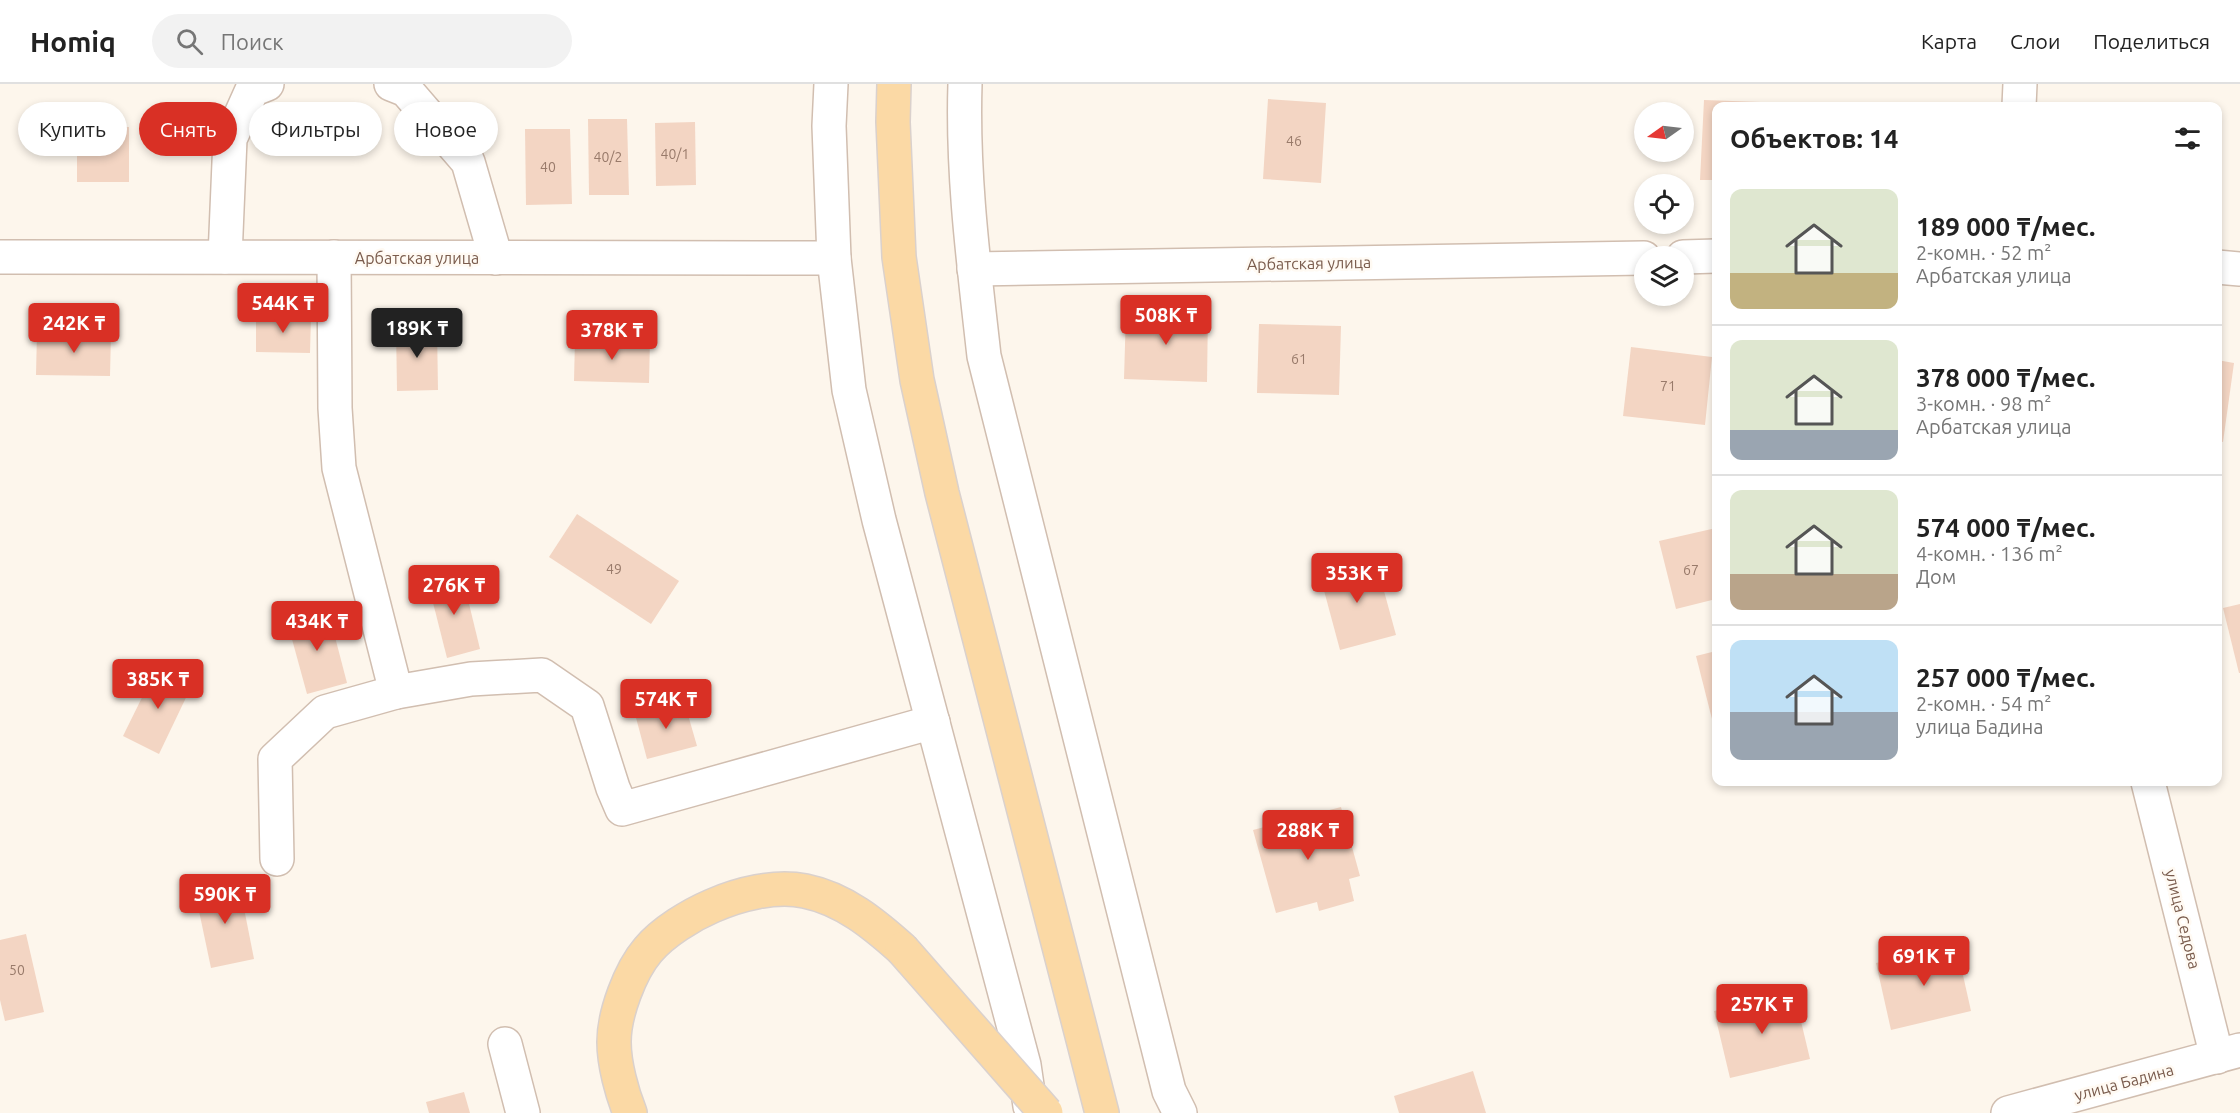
<!DOCTYPE html>
<html lang="ru">
<meta charset="utf-8">
<style>
:root{--surface:#fff;--page:#f2f2f2;--text:#222;--muted:#767676;--line:#e0e0e0;--accent:#d93025}
body{margin:0;font-family:Ubuntu,sans-serif;background:var(--page);color:var(--text);height:100vh;display:flex;flex-direction:column;font-size:22px;white-space:nowrap}
*{box-sizing:border-box;margin:0}
p{font-size:20px;color:var(--muted)}
.icon{flex:none;width:33px;height:33px;fill:none;stroke:currentColor;stroke-width:2;stroke-linecap:round;stroke-linejoin:round}
.map{position:relative;flex:1;overflow:hidden}
.details{position:absolute;left:1712px;top:18px;width:510px;height:684px;display:flex;flex-direction:column;background:var(--surface);border-radius:12px;box-shadow:0 3px 9px #0003}
.details>*{flex:none}
.guide{position:absolute;left:18px;top:18px;width:570px;height:54px;display:flex;gap:12px}
.needle{width:39px;rotate:256deg}
.tools{position:absolute;left:1634px;top:18px;display:grid;gap:12px}
.tools a{display:grid;place-items:center;width:60px;height:60px;border-radius:50%;background:var(--surface);box-shadow:0 3px 9px #0003;font-size:30px}
.price{position:absolute;translate:-50% -51px;padding:0 14px;border-radius:6px;background:var(--accent);color:#fff;font-size:20px;line-height:39px;filter:drop-shadow(0 2px 3px #0008)}
.price::after{content:'';position:absolute;left:50%;top:36px;width:18px;height:14px;margin-left:-9px;background:inherit;clip-path:polygon(0 0,100% 0,50% 100%)}
.price.on{background:#222;color:#fff}
ul{padding:0;list-style:none}
li{display:flex;align-items:center;gap:18px;height:150px;padding:0 18px}
li+li{border-top:2px solid var(--line)}
li span{display:grid;place-items:center;flex:none;width:168px;height:120px;border-radius:12px;color:#555}
li>.icon{margin-inline-start:auto}
span .icon{width:72px;height:72px;fill:#fffc;stroke-width:1}
li b{font-size:26px}
h2{display:flex;justify-content:space-between;align-items:center;height:72px;padding:0 18px;font-size:26px}
.pill{padding:0 21px;border-radius:27px;background:var(--surface);box-shadow:0 3px 9px #0003;font-size:21px;line-height:54px}
.pill.on{background:var(--accent);color:#fff}
header{display:flex;align-items:center;gap:36px;box-sizing:border-box;height:84px;padding:0 30px;background:var(--surface);border-bottom:2px solid var(--line)}
header strong{font-size:28px}
nav{display:flex;gap:33px;margin-inline-start:auto;font-size:21px}
.search{width:420px;height:54px;background:var(--page);display:flex;align-items:center;gap:15px;box-sizing:border-box;padding:0 21px;border-radius:33px;color:var(--muted);font-size:22px}
.map>svg:first-child{display:block}
</style>
<header>
<strong>Homiq</strong>
<div class="search"><svg class="icon" aria-label="search" viewBox="0 0 24 24"><circle cx="10" cy="10" r="6"/><path d="M15 15l6 6"/></svg>Поиск</div>
<nav><a>Карта</a><a>Слои</a><a>Поделиться</a></nav>
</header>
<div class="map">
<svg width="2240" height="1029" viewBox="0 0 2240 1029">
<rect width="100%" height="100%" fill="#fdf6ec"/>
<g fill="#f3d5c3">
<polygon points="1268,15 1326,19 1321,99 1263,95"/>
<polygon points="1704,16 1761,18 1761,22 1716,22 1716,96 1700,96"/>
<polygon points="588,35 627,35 629,111 589,111"/>
<polygon points="695,38 696,101 656,102 655,39"/>
<rect x="77" y="43" width="52" height="55"/>
<polygon points="525,45 570,45 572,120 526,121"/>
<polygon points="1126,227 1208,228 1207,298 1124,295"/>
<polygon points="256,232 311,232 310,269 256,268"/>
<polygon points="1259,240 1341,242 1339,311 1257,309"/>
<polygon points="396,243 437,243 438,306 397,307"/>
<polygon points="37,248 111,249 110,292 36,291"/>
<polygon points="575,255 650,256 649,299 574,297"/>
<polygon points="1631,263 1712,273 1705,341 1623,332"/>
<polygon points="2217,276 2234,279 2223,358 2217,357"/>
<polygon points="577,430 679,497 651,540 549,473"/>
<polygon points="1716,444 1716,515 1676,525 1659,457"/>
<polygon points="1375,474 1396,551 1340,566 1319,488"/>
<polygon points="462,491 480,565 447,574 428,499"/>
<polygon points="2240,520 2240,589 2239,589 2223,524"/>
<polygon points="328,526 347,599 307,610 287,537"/>
<polygon points="1716,567 1716,638 1713,639 1696,572"/>
<polygon points="158,581 193,599 159,670 123,652"/>
<polygon points="684,617 697,662 647,675 635,630"/>
<polygon points="1341,723 1360,792 1349,795 1354,817 1319,827 1317,818 1276,829 1253,746"/>
<polygon points="239,799 254,875 211,884 195,808"/>
<polygon points="26,850 44,928 5,937 0,916 0,856"/>
<polygon points="1956,860 1971,927 1891,946 1876,879"/>
<polygon points="1794,908 1810,975 1730,994 1714,927"/>
<polygon points="1473,987 1486,1029 1399,1029 1394,1012"/>
<polygon points="464,1008 470,1029 429,1029 426,1018"/>
</g>
<g fill="none" stroke-linecap="round" stroke-linejoin="round">
<defs>
<g id="minor">
<polyline points="391,0 406,6 468,78 496,174"/>
<polyline points="831,0 829,42 834,174 849,306 879,436 1024,981 1030,1022"/>
<path d="M965,0C962,91 974,182 984,272L1169,1007L1180,1029"/>
<polyline points="2019,22 2020,0"/>
<polyline points="0,173 834,174"/>
<polyline points="225,173 230,55 252,6 267,0"/>
<polyline points="334,173 335,324 339,384 396,608 471,595 542,591 587,622 613,704 622,725 933,638"/>
<polyline points="1683,173 1716,172"/>
<polyline points="2217,183 2240,185"/>
<polyline points="974,185 1644,174"/>
<polyline points="2148,698 2217,973"/>
<polyline points="277,775 275,675 325,628 396,608"/>
<polyline points="505,960 523,1029"/>
<polyline points="2008,1029 2240,966"/>
</g>
<g id="major">
<polyline points="894,0 893,38 899,173 917,296 942,409 1102,1029"/>
<path d="M630,1029C622,1009 614,980 614,958C614,930 630,887 648,866C663,848 691,831 712,822C739,810 775,801 805,807C844,815 874,840 902,865"/>
</g>
</defs>
<use href="#minor" stroke="#d1beb0" stroke-width="36"/>
<use href="#major" stroke="#dad1cd" stroke-width="36"/>
<use href="#minor" stroke="#fff" stroke-width="33"/>
<use href="#major" stroke="#fbd9a5" stroke-width="33"/>
<defs>
<polyline id="major-bridge" points="902,865 1046,1029"/>
</defs>
<use href="#major-bridge" stroke="#dad1cd" stroke-width="36" stroke-linecap="butt"/>
<use href="#major-bridge" stroke="#fbd9a5" stroke-width="33"/>
</g>
<g text-anchor="middle" stroke-width="5" stroke-linejoin="round" paint-order="stroke">
<g font-size="14" fill="#987a6a">
<text x="1294" y="62">46</text>
<text x="675" y="75">40/1</text>
<text x="608" y="78">40/2</text>
<text x="548" y="88">40</text>
<text x="1299" y="280">61</text>
<text x="1668" y="307">71</text>
<text x="614" y="490">49</text>
<text x="1691" y="491">67</text>
<text x="17" y="891">50</text>
</g>
<g font-size="16" fill="#7a5c4d" stroke="#fffaf3">
<text x="417" y="180">Арбатская улица</text>
<text transform="translate(1309 179) rotate(-1)" y="6">Арбатская улица</text>
<text transform="translate(2183 835) rotate(76)" y="6">улица Седова</text>
<text transform="translate(2124 998) rotate(-15)" y="6">улица Бадина</text>
</g>
</g>
</svg>
<div class="tools">
<a><svg class="needle" viewBox="-14 -14 28 28"><path d="M0-13l5 13h-10z" fill="#e53935"/><path d="M0 13l5-13h-10z" fill="#767676"/></svg></a>
<a><svg class="icon" aria-label="locate" viewBox="0 0 24 24"><circle cx="12" cy="12" r="6"/><path d="M12 2v4M12 18v4M2 12h4M18 12h4"/></svg></a>
<a><svg class="icon" aria-label="layers" viewBox="0 0 24 24"><path d="M12 4l9 5-9 5-9-5zM3 14l9 5 9-5"/></svg></a>
</div>
<b class="price" style="left:283px;top:250px">544K ₸</b>
<b class="price" style="left:1166px;top:262px">508K ₸</b>
<b class="price" style="left:74px;top:270px">242K ₸</b>
<b class="price on" style="left:417px;top:275px">189K ₸</b>
<b class="price" style="left:612px;top:277px">378K ₸</b>
<b class="price" style="left:1357px;top:520px">353K ₸</b>
<b class="price" style="left:454px;top:532px">276K ₸</b>
<b class="price" style="left:317px;top:568px">434K ₸</b>
<b class="price" style="left:158px;top:626px">385K ₸</b>
<b class="price" style="left:666px;top:646px">574K ₸</b>
<b class="price" style="left:1308px;top:777px">288K ₸</b>
<b class="price" style="left:225px;top:841px">590K ₸</b>
<b class="price" style="left:1924px;top:903px">691K ₸</b>
<b class="price" style="left:1762px;top:951px">257K ₸</b>
<div class="guide">
<a class="pill">Купить</a>
<a class="pill on">Снять</a>
<a class="pill">Фильтры</a>
<a class="pill">Новое</a>
</div>
<section class="details">
<h2>Объектов: 14<svg class="icon" aria-label="filters" viewBox="0 0 24 24"><path d="M4 7h16M4 17h16"/><circle cx="9" cy="7" r="2"/><circle cx="15" cy="17" r="2"/></svg></h2>
<ul>
<li><span style="background:linear-gradient(#dfe7d0 70%,#c2b280 0)"><svg class="icon" aria-label="home" viewBox="0 0 24 24"><path d="M3 11l9-7 9 7M6 9v11h12V9"/></svg></span><div><b>189 000 ₸/мес.</b><p>2-комн. · 52 m²</p><p>Арбатская улица</p></div></li>
<li><span style="background:linear-gradient(#dfe7d0 75%,#9aa5b1 0)"><svg class="icon" aria-label="home" viewBox="0 0 24 24"><path d="M3 11l9-7 9 7M6 9v11h12V9"/></svg></span><div><b>378 000 ₸/мес.</b><p>3-комн. · 98 m²</p><p>Арбатская улица</p></div></li>
<li><span style="background:linear-gradient(#dfe7d0 70%,#b9a48a 0)"><svg class="icon" aria-label="home" viewBox="0 0 24 24"><path d="M3 11l9-7 9 7M6 9v11h12V9"/></svg></span><div><b>574 000 ₸/мес.</b><p>4-комн. · 136 m²</p><p>Дом</p></div></li>
<li><span style="background:linear-gradient(#bfe0f5 60%,#9aa5b1 0)"><svg class="icon" aria-label="home" viewBox="0 0 24 24"><path d="M3 11l9-7 9 7M6 9v11h12V9"/></svg></span><div><b>257 000 ₸/мес.</b><p>2-комн. · 54 m²</p><p>улица Бадина</p></div></li>
</ul>
</section>
</div>
